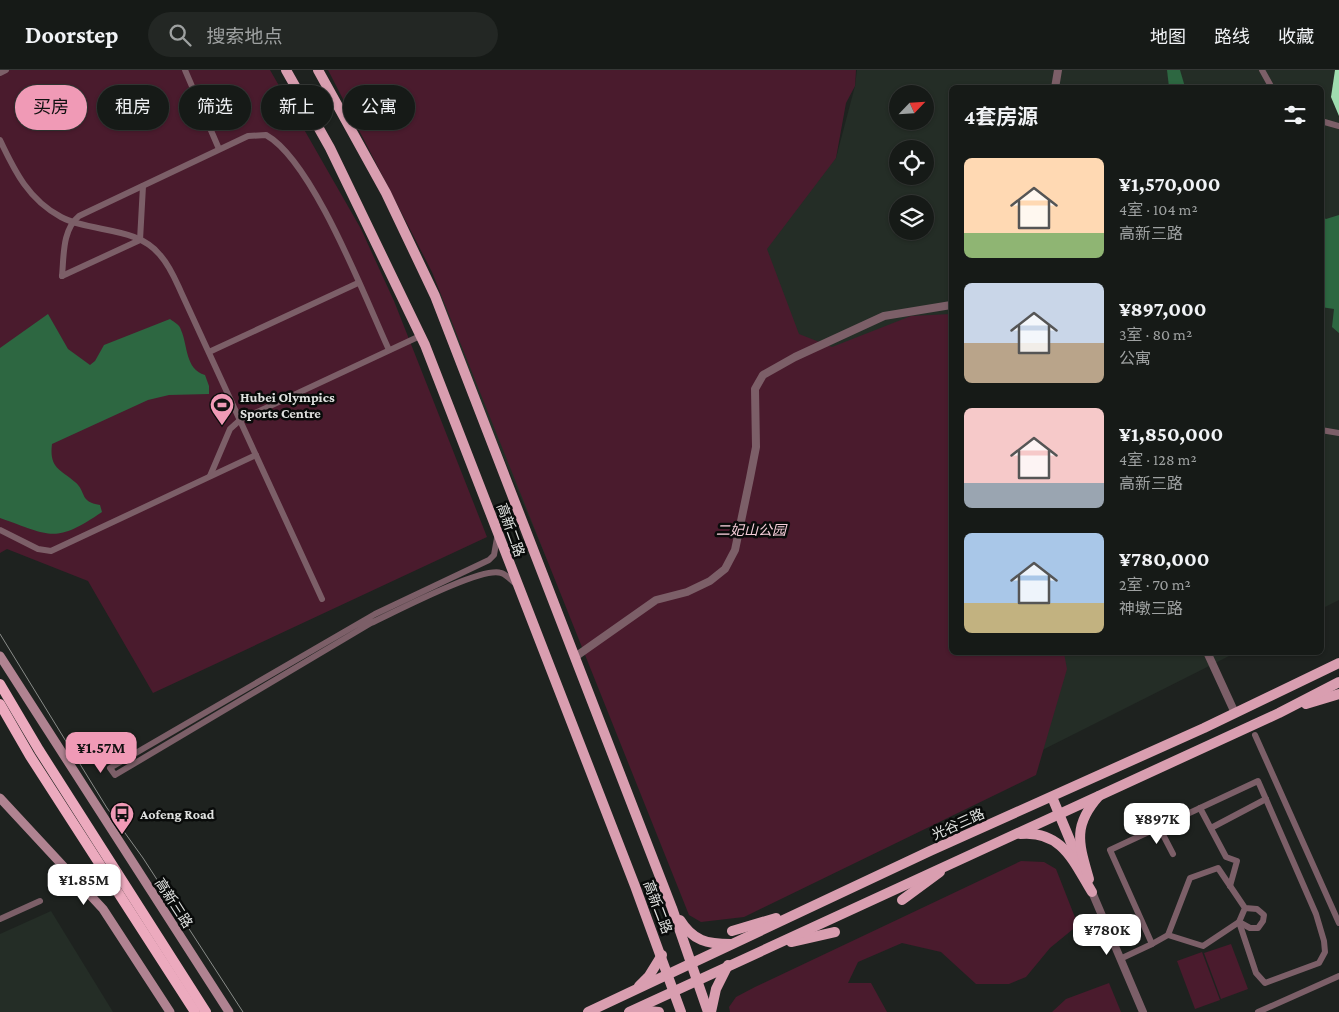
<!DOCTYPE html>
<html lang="zh">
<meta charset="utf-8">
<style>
:root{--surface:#161a17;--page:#232724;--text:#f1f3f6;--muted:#9ea1a1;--line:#353836;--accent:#f09ab6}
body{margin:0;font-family:"Crimson Pro","Noto Sans SC",serif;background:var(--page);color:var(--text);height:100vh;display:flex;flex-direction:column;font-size:19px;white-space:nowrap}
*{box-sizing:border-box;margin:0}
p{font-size:16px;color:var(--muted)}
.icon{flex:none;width:28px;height:28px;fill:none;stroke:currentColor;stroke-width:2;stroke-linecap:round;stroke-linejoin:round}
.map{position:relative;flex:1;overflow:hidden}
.drawer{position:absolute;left:949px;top:15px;width:375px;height:570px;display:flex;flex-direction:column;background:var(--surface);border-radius:8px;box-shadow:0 1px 4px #0004,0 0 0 1px var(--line)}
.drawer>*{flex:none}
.top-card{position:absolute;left:15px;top:15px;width:475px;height:45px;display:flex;gap:10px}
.needle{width:32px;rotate:65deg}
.fabs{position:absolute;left:889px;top:15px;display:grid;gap:10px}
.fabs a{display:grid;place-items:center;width:45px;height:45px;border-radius:50%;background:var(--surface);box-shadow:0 1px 4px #0004,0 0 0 1px var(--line);font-size:25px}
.price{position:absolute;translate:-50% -42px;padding:0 11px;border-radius:10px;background:#fff;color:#222;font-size:16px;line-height:32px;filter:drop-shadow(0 1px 2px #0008)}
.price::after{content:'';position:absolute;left:50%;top:30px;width:15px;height:11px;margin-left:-8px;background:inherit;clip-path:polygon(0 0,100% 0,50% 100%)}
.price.on{background:var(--accent);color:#111}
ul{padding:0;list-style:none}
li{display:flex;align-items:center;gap:15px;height:125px;padding:0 15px}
li span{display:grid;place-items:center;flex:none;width:140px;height:100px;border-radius:8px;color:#555}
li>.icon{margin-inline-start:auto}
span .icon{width:60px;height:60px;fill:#fffc;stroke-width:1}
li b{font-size:21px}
h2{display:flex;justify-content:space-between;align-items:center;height:60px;padding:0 15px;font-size:21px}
.tag{padding:0 18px;border-radius:22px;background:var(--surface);box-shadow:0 1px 4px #0004,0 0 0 1px var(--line);font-size:18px;line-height:45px}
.tag.on{background:var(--accent);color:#111}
header{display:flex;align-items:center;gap:30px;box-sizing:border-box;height:70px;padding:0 25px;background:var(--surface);border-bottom:1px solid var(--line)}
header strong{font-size:24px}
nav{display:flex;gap:28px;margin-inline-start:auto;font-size:18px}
.search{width:350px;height:45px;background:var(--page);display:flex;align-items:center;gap:12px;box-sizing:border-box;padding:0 18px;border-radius:28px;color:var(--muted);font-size:19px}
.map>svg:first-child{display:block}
</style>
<header>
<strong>Doorstep</strong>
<div class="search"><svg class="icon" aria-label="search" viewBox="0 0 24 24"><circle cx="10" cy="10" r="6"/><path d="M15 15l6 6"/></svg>搜索地点</div>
<nav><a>地图</a><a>路线</a><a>收藏</a></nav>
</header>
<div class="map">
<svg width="1339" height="942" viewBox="0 0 1339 942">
<rect width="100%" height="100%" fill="#1e221f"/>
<g fill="#242d26" fill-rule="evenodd">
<path d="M857,0H1339V530L1321,539V18H951V582L1235,583L701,852L435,226L452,219L714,179L836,88L855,16ZM898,24H925V51H898ZM898,79H925V106H898ZM898,134H925V161H898Z"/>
<polygon points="51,841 113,942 0,942 0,864"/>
</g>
<g fill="#4a1b2d">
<polygon points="0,0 270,0 361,159 394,231 487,467 153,623 88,511 7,479 0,483"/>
<polygon points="328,0 856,0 855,16 846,33 836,88 767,179 799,264 832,277 911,246 951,244 951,582 1064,583 1067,599 1036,705 744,847 701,852 689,845 432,202"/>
<polygon points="1021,791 1044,792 1056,799 1078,855 1050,878 1026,907 1009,914 976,914 941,882 902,873 858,892 848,913 871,913 887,942 730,942 729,937 736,927 755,917"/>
<polygon points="1231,874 1248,919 1221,929 1204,883"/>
<polygon points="1202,882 1220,930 1195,939 1177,891"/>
<polygon points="1109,913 1121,942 1052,942 1066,929"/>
</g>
<g fill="#2d6741">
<polygon points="1167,0 1180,0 1185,17 1169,17"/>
<polygon points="1339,145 1339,263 1332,257 1334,239 1321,237 1321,146 1326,149"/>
<path d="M48,244L68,279L90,295L95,291L104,275L170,249C174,252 180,255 181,260C188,276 185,299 205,305L209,316V324L169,325L148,330L52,374C49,398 60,399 75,412C87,422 79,432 100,435L102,442C55,474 51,466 0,448V278Z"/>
</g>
<polygon fill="#a0dcb0" points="1335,0 1339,0 1339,46 1331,27"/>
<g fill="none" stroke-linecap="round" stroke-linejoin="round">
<g stroke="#7c5f68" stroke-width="6">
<polyline points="185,0 219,79"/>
<polyline points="1262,0 1272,18"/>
<polyline points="0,3 6,0"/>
<polyline points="1321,51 1339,56"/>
<path d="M0,70C15,102 29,130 61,147C91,163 137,156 160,185C170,196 175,209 181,222L322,529"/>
<path d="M62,206C64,186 62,160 79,146L248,66L266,65C313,91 365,228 389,280"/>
<polyline points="62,206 140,170 143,116"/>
<polyline points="209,282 358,213"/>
<polyline points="1321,360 1339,363"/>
<polyline points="210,406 230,359 240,350 420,266"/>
<polyline points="0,460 38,479 51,481 256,385"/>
<path d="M497,468L494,485L489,490L375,544L110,698L115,705L371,553C393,543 482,496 501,503C506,504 512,511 516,514"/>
<polyline points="1255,665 1339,853"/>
<polyline points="1200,738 1226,787 1237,791 1230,816"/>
<polyline points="1159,757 1173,784"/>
<polyline points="1211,758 1266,729"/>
<polyline points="0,849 40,831"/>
<polyline points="1152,874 1168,865 1190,808 1218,798 1245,838 1239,852 1250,858 1258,858 1263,851 1264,845 1257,839 1245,838"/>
<polyline points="1120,889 1152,874 1110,780 1258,711 1316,844 1324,871 1325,882 1319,893 1265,913 1256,903 1239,852 1203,876 1168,865"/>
<polyline points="1258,942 1339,906"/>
</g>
<g stroke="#7c5f68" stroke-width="8">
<polyline points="1055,18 1058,0"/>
<polyline points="1207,582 1235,643"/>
<polyline points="575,587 656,530 687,522 710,511 725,499 735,480 750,408 756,377 755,319 763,305 795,287 884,246 951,235"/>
<polyline points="1092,822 1143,942"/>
</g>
<g stroke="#b08391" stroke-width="9">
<polyline points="0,586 229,942"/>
<polyline points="0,728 103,839 170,942"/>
</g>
<g stroke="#d99eb0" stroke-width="10">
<polyline points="286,0 330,78 425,275 635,816 681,942"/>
<polyline points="318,0 386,123 435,226 672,838 708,942"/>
<polyline points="1306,634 1339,624"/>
<polyline points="1052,727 1077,787"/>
<path d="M1020,764C1062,760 1073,791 1092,822"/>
<path d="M1089,809C1079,774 1072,756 1099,726"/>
<polyline points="902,830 940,802"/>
<path d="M680,850C693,871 707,874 731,874"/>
<polyline points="732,861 776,848"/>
<polyline points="791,872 835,862"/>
<polyline points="639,916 649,906 662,885"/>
<polyline points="637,940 659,942"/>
<polyline points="588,942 930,781 1204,658 1339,593"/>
<polyline points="629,942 1279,643 1339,612"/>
<polyline points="711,942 716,919 728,895"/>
</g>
<g stroke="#ecaabe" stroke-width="10">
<polyline points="0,614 39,680 206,942"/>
<polyline points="0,634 30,686 195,942"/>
</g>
<polyline stroke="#898c89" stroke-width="1" points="0,564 107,738 143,788 243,942"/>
</g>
<defs>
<symbol id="stadium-pin" viewBox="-11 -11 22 30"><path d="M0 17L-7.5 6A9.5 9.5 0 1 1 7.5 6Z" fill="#f09ab6" stroke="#090b0a"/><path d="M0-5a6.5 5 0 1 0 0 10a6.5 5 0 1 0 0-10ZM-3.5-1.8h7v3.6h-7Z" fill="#111"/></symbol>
<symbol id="bus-pin" viewBox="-11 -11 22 30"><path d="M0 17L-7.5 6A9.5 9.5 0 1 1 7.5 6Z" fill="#f09ab6" stroke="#090b0a"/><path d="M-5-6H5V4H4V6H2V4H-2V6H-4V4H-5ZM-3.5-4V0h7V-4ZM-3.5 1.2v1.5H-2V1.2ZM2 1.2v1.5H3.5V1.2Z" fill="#111"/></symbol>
</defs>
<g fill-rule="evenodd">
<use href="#stadium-pin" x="208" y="321" width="28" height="38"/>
<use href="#bus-pin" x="108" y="730" width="28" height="38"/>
</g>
<g text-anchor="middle" stroke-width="5" stroke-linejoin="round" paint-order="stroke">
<g font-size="14" font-weight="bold" fill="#e0e2e0" stroke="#090b0a" text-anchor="start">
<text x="240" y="332">Hubei Olympics<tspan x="240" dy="16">Sports Centre</tspan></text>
<text x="140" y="749">Aofeng Road</text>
</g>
<g font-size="14" fill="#e0e2e0" stroke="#090b0a">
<text transform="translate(511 460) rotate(70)" y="5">高新二路</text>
<text transform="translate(958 754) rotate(-24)" y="5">光谷三路</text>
<text transform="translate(174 833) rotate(57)" y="5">高新三路</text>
<text transform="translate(658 837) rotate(69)" y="5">高新二路</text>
</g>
<g font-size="14" font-style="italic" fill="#f6ceda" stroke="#090b0a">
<text x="751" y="465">二妃山公园</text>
</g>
</g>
</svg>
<div class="fabs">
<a><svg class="needle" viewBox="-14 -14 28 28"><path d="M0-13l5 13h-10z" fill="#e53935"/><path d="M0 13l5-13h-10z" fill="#9ea1a1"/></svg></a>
<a><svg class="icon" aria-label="locate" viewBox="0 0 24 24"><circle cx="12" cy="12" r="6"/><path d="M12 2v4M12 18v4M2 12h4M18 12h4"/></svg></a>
<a><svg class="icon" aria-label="layers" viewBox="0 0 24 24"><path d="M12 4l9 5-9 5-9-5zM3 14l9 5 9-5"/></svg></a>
</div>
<b class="price on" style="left:101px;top:704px">¥1.57M</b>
<b class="price" style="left:1157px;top:775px">¥897K</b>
<b class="price" style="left:84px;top:836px">¥1.85M</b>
<b class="price" style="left:1107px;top:886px">¥780K</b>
<div class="top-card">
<a class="tag on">买房</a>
<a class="tag">租房</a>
<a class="tag">筛选</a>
<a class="tag">新上</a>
<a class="tag">公寓</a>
</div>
<section class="drawer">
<h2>4套房源<svg class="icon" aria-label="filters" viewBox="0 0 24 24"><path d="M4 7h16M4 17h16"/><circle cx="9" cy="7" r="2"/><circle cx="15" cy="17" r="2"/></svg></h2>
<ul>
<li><span style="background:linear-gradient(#ffd9b3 75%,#8fb573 0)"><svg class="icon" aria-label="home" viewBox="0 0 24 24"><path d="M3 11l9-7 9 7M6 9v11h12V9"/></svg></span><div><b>¥1,570,000</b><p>4室 · 104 m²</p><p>高新三路</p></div></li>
<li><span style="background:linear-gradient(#c9d6e8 60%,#b9a48a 0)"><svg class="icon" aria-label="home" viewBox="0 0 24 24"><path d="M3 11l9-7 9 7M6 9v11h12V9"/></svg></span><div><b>¥897,000</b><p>3室 · 80 m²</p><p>公寓</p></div></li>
<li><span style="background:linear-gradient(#f6c9c9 75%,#9aa5b1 0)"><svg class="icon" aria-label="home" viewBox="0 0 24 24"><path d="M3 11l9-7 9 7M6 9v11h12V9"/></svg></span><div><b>¥1,850,000</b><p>4室 · 128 m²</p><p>高新三路</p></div></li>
<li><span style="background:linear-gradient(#a9c7e8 70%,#c2b280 0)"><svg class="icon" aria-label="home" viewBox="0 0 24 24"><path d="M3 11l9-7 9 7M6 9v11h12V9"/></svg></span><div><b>¥780,000</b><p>2室 · 70 m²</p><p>神墩三路</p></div></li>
</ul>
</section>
</div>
